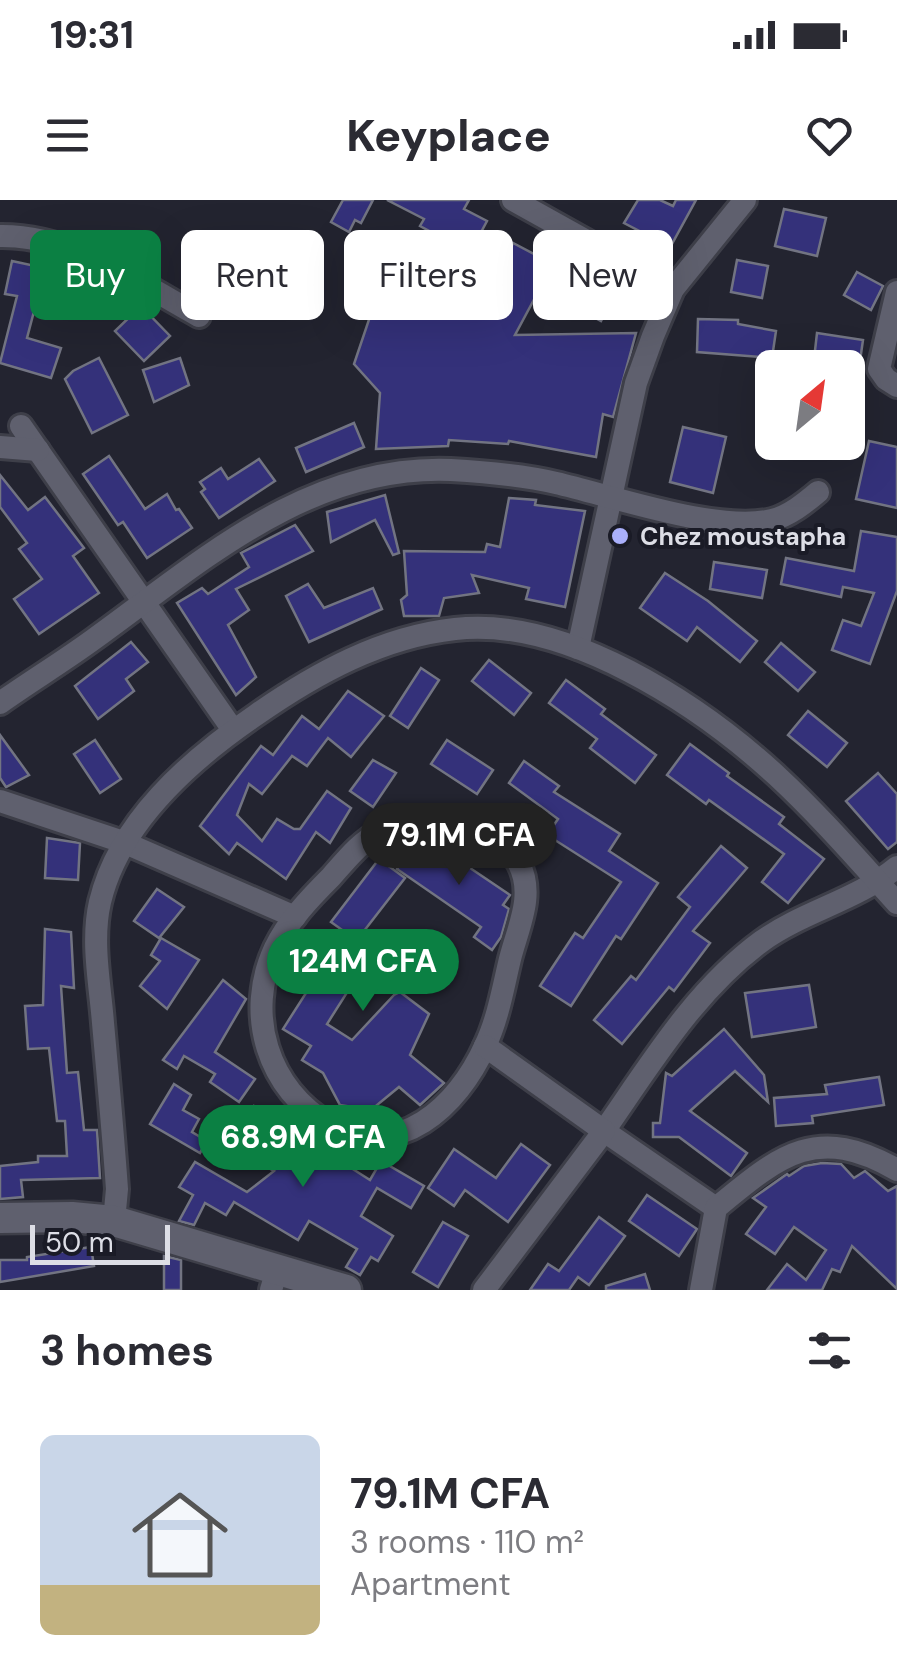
<!DOCTYPE html>
<meta charset="utf-8">
<style>
:root{--surface:#fff;--page:#f7f7f7;--text:#2b2b33;--muted:#7c7c81;--accent:#0b8043}
body{margin:0;font-family:"DM Sans",sans-serif;background:var(--page);color:var(--text);height:100vh;display:flex;flex-direction:column;font-size:38px;white-space:nowrap}
*{box-sizing:border-box;margin:0}
p{font-size:32px;color:var(--muted)}
.icon{flex:none;width:55px;height:55px;fill:none;stroke:currentColor;stroke-width:2;stroke-linecap:round;stroke-linejoin:round}
.map{position:relative;height:1090px;overflow:hidden}
.sheet{display:flex;flex-direction:column;background:var(--surface);flex:1}
.sheet>*{flex:none}
.hud{position:absolute;left:30px;top:30px;width:838px;height:90px;display:flex;gap:20px}
.needle{width:65px;rotate:29deg}
.buttons{position:absolute;left:755px;top:150px;display:grid;gap:20px}
.buttons a{display:grid;place-items:center;width:110px;height:110px;border-radius:15px;background:var(--surface);box-shadow:0 10px 40px #0002;font-size:50px}
.scale{position:absolute;left:30px;bottom:25px;width:140px;box-sizing:border-box;padding-left:10px;border:5px solid #dddee6;border-top:0;font-size:28px;line-height:35px;white-space:nowrap;color:#dddee6;-webkit-text-stroke:8px #1a1b26;paint-order:stroke}
.price{position:absolute;translate:-50% -85px;padding:0 22px;border-radius:35px;background:var(--accent);color:#fff;font-size:32px;line-height:65px;filter:drop-shadow(0 2px 5px #0008)}
.price::after{content:'';position:absolute;left:50%;top:60px;width:30px;height:22px;margin-left:-15px;background:inherit;clip-path:polygon(0 0,100% 0,50% 100%)}
.price.on{background:#222;color:#fff}
ul{padding:0;list-style:none}
li{display:flex;align-items:center;gap:30px;height:250px;padding:0 40px}
li span{display:grid;place-items:center;flex:none;width:280px;height:200px;border-radius:15px;color:#555}
li>.icon{margin-inline-start:auto}
span .icon{width:120px;height:120px;fill:#fffc;stroke-width:1}
li b{font-size:42px}
h2{display:flex;justify-content:space-between;align-items:center;height:120px;padding:0 40px;font-size:42px}
.chip{padding:0 35px;border-radius:15px;background:var(--surface);box-shadow:0 10px 40px #0002;font-size:35px;line-height:90px}
.chip.on{background:var(--accent);color:#fff}
.status{display:flex;justify-content:space-between;align-items:center;height:70px;padding:0 50px;background:var(--surface);direction:ltr}
.status svg{height:28px;fill:currentColor}
header{display:flex;justify-content:space-between;align-items:center;height:130px;padding:0 40px;background:var(--surface);font-size:45px;font-weight:800}
.map>svg:first-child{display:block}
</style>
<div class="status"><b>19:31</b><svg viewBox="0 0 49 12"><path d="M0 12V9h3v3zM5 12V6h3v6zM10 12V3h3v9zM15 12V0h3v12zM26 1h20v11H26zM47 4h2v5h-2z"/></svg></div>
<header><svg class="icon" aria-label="menu" viewBox="0 0 24 24"><path d="M4 6h16M4 12h16M4 18h16"/></svg>Keyplace<svg class="icon" aria-label="heart" viewBox="0 0 24 24"><path d="M12 20l-8-8c-3-5 5-10 8-4 3-6 11-1 8 4z"/></svg></header>
<div class="map">
<svg width="897" height="1090" viewBox="0 0 897 1090">
<rect width="100%" height="100%" fill="#232430"/>
<g fill="#34317a" stroke="#727482" stroke-width="2.5">
<polygon points="343,0 373,0 361,23 355,20 349,32 331,22"/>
<polygon points="387,0 469,0 464,9 487,21 479,36 509,52 513,43 553,64 515,135 636,133 613,217 603,214 596,257 509,241 508,244 449,240 448,246 376,249 380,193 354,164 382,81 403,92 433,33 420,26 424,19"/>
<polygon points="638,0 660,0 673,6 676,0 696,0 667,53 643,41 647,35 624,23"/>
<polygon points="784,9 826,18 817,56 775,46"/>
<polygon points="737,60 768,66 762,98 731,92"/>
<polygon points="12,61 54,70 74,109 37,100 27,138 61,148 51,178 0,163 17,96 5,94"/>
<polygon points="55,69 101,83 93,109"/>
<polygon points="857,72 883,86 871,110 844,95"/>
<polygon points="585,76 616,93 601,121 577,108 579,104 572,101"/>
<polygon points="141,106 170,136 144,161 115,131"/>
<polygon points="698,119 738,120 738,124 776,131 772,158 697,152"/>
<polygon points="817,133 863,140 859,168 813,168"/>
<polygon points="99,158 128,215 92,233 65,179 73,171"/>
<polygon points="180,158 189,185 154,202 143,170"/>
<polygon points="354,223 364,247 306,272 296,248"/>
<polygon points="683,227 726,237 713,293 670,282"/>
<polygon points="869,241 897,247 897,308 856,299"/>
<polygon points="109,256 145,309 167,294 176,310 179,309 192,328 147,358 123,322 118,325 83,274"/>
<polygon points="259,259 275,281 219,318 201,292 205,289 200,282 221,268 228,279"/>
<polygon points="0,275 28,310 45,297 84,348 73,356 99,393 39,434 14,399 42,379 19,349 27,343 0,307"/>
<polygon points="385,295 399,353 393,355 375,320 331,342 327,312"/>
<polygon points="509,298 536,300 535,305 585,311 565,407 526,399 529,388 472,375 479,393 444,398 439,416 404,416 401,400 407,395 404,351 485,352 487,344 500,347"/>
<polygon points="295,325 313,351 236,389 249,410 228,425 256,477 236,495 177,403 202,388 208,394 249,367 241,353"/>
<polygon points="861,331 897,337 897,391 870,464 832,450 843,420 861,426 874,393 843,387 841,397 781,384 786,358 854,371"/>
<polygon points="714,362 767,370 762,398 710,389"/>
<polygon points="665,373 708,401 757,441 740,462 697,427 687,441 640,408"/>
<polygon points="308,384 324,408 373,388 382,409 309,442 286,396"/>
<polygon points="131,442 148,462 126,479 134,491 98,519 75,486"/>
<polygon points="781,443 815,472 798,491 765,462"/>
<polygon points="489,460 531,493 514,515 472,481"/>
<polygon points="421,468 439,480 408,528 390,516"/>
<polygon points="566,480 605,509 601,514 656,555 635,583 590,548 597,539 549,503"/>
<polygon points="348,491 384,516 351,557 328,538 307,566 292,556 262,594 249,584 237,615 262,641 277,619 294,629 300,629 327,591 351,608 330,643 316,632 286,679 237,643 229,654 200,626 261,546 273,555 302,516 319,529"/>
<polygon points="808,511 847,543 827,567 788,535"/>
<polygon points="0,535 29,575 6,587 0,578"/>
<polygon points="95,540 121,579 100,593 74,554"/>
<polygon points="447,540 493,570 477,594 431,564"/>
<polygon points="690,544 729,573 727,576 784,617 779,624 824,659 788,703 762,682 784,654 709,600 706,604 667,575"/>
<polygon points="373,560 396,573 373,607 350,591"/>
<polygon points="524,561 559,586 554,592 620,634 609,651 658,683 621,739 616,736 571,806 540,786 575,733 583,738 621,682 547,635 558,619 509,583"/>
<polygon points="878,573 897,594 897,642 888,649 846,601"/>
<polygon points="47,638 80,643 78,680 45,678"/>
<polygon points="418,638 427,639 510,695 503,705 509,709 501,737 492,750 474,737 481,727 397,669"/>
<polygon points="721,646 747,668 693,731 710,743 674,791 669,787 622,844 594,820 631,776 636,780 690,707 678,697"/>
<polygon points="379,659 405,678 364,731 379,742 327,824 352,840 394,795 400,792 429,814 410,855 444,883 420,905 399,887 371,910 340,905 323,873 302,860 311,846 283,829 345,732 331,722"/>
<polygon points="157,689 184,707 159,738 134,721"/>
<polygon points="45,729 71,732 74,788 61,786 67,873 78,872 84,930 97,930 100,978 21,980 23,997 0,999 0,966 38,962 38,956 67,956 65,921 57,921 49,848 28,849 25,806 43,805"/>
<polygon points="161,738 199,760 167,809 140,786 160,761 151,755"/>
<polygon points="223,780 246,799 215,852 255,879 239,902 210,882 215,874 184,856 177,869 163,860"/>
<polygon points="809,785 816,827 752,837 745,793"/>
<polygon points="724,829 764,875 768,902 735,871 690,911 747,953 731,976 679,937 653,937 653,923 660,923 666,873 672,876"/>
<polygon points="879,877 884,905 812,916 813,923 776,926 774,898 827,894 825,885"/>
<polygon points="174,884 191,895 183,910 199,919 192,932 207,941 200,953 150,924"/>
<polygon points="254,906 370,980 381,961 424,986 411,1008 377,988 361,1016 393,1036 378,1061 371,1057 360,1075 346,1067 357,1049 309,1021 298,1040 234,1002 226,1015 205,1003 194,1025 179,1021 193,995 179,987 195,962 247,992 274,971 242,954 250,939 238,931"/>
<polygon points="521,944 550,965 508,1022 465,990 454,1006 428,988 454,949 496,978"/>
<polygon points="822,963 841,964 854,978 865,971 888,991 897,986 897,1089 852,1046 840,1072 832,1069 822,1090 767,1090 787,1064 806,1080 826,1050 794,1027 775,1054 746,1034 766,1007 753,998 787,974 789,976 804,966"/>
<polygon points="647,995 697,1029 679,1056 629,1021"/>
<polygon points="599,1017 625,1036 589,1085 578,1077 569,1090 530,1090 548,1064 559,1071"/>
<polygon points="443,1022 468,1036 438,1087 413,1072"/>
<polygon points="91,1047 94,1066 0,1082 0,1060 27,1060 27,1057"/>
<polygon points="164,1056 181,1060 181,1090 164,1090"/>
<polygon points="645,1074 650,1090 606,1090 606,1086"/>
</g>
<g fill="none" stroke-linecap="round" stroke-linejoin="round">
<defs>
<g id="street">
<polyline points="513,0 673,89"/>
<path d="M0,36C73,35 137,82 199,116"/>
<polyline points="897,92 879,169 886,179 897,186"/>
<polyline points="21,226 233,530"/>
<polyline points="0,247 38,250"/>
<polyline points="578,448 636,183 653,136 673,89 745,0"/>
<path d="M0,503C31,481 64,461 94,439C202,361 309,264 451,270C485,272 523,275 556,283C613,296 717,333 772,320C789,316 805,303 818,292"/>
<polyline points="0,601 123,642 295,717"/>
<path d="M418,623C453,625 501,628 519,664C535,695 518,727 510,759C503,788 498,819 485,846C458,906 399,962 330,925C268,890 244,814 275,748C288,721 310,698 331,677C346,660 361,641 381,631C392,626 407,625 418,623Z"/>
<path d="M716,1008L604,931C650,865 695,790 762,741C804,711 857,700 897,667"/>
<path d="M114,1021L117,989C113,933 108,878 103,823C100,784 91,741 100,702C119,622 190,560 256,515C316,473 382,437 455,429C566,416 700,505 777,576C820,616 858,660 897,703"/>
<polyline points="271,1090 277,1070"/>
<polyline points="484,1090 604,931 485,846"/>
<path d="M701,1090L716,1008C779,956 816,923 897,970"/>
</g>
<polyline id="secondary" points="0,1018 72,1017 114,1021 346,1090"/>
</defs>
<use href="#street" stroke="#3e3f49" stroke-width="28"/>
<use href="#secondary" stroke="#3e3f49" stroke-width="35"/>
<use href="#street" stroke="#5f606e" stroke-width="22"/>
<use href="#secondary" stroke="#5f606e" stroke-width="30"/>
</g>
<circle fill="#aab0fb" stroke="#1a1b26" stroke-width="4" cx="620" cy="336" r="10"/>
<g text-anchor="middle" stroke-width="8" stroke-linejoin="round" paint-order="stroke">
<g font-size="25" font-weight="bold" fill="#dddee6" stroke="#1a1b26" text-anchor="start">
<text x="640" y="345">Chez moustapha</text>
</g>
</g>
</svg>
<div class="buttons">
<a><svg class="needle" viewBox="-14 -14 28 28"><path d="M0-13l5 13h-10z" fill="#e53935"/><path d="M0 13l5-13h-10z" fill="#7c7c81"/></svg></a>
</div>
<div class="scale">50 m</div>
<b class="price on" style="left:459px;top:688px">79.1M CFA</b>
<b class="price" style="left:363px;top:814px">124M CFA</b>
<b class="price" style="left:303px;top:990px">68.9M CFA</b>
<div class="hud">
<a class="chip on">Buy</a>
<a class="chip">Rent</a>
<a class="chip">Filters</a>
<a class="chip">New</a>
</div>
</div>
<section class="sheet">
<h2>3 homes<svg class="icon" aria-label="filters" viewBox="0 0 24 24"><path d="M4 7h16M4 17h16"/><circle cx="9" cy="7" r="2"/><circle cx="15" cy="17" r="2"/></svg></h2>
<ul>
<li><span style="background:linear-gradient(#c9d6e8 75%,#c2b280 0)"><svg class="icon" aria-label="home" viewBox="0 0 24 24"><path d="M3 11l9-7 9 7M6 9v11h12V9"/></svg></span><div><b>79.1M CFA</b><p>3 rooms · 110 m²</p><p>Apartment</p></div></li>
</ul>
</section>
